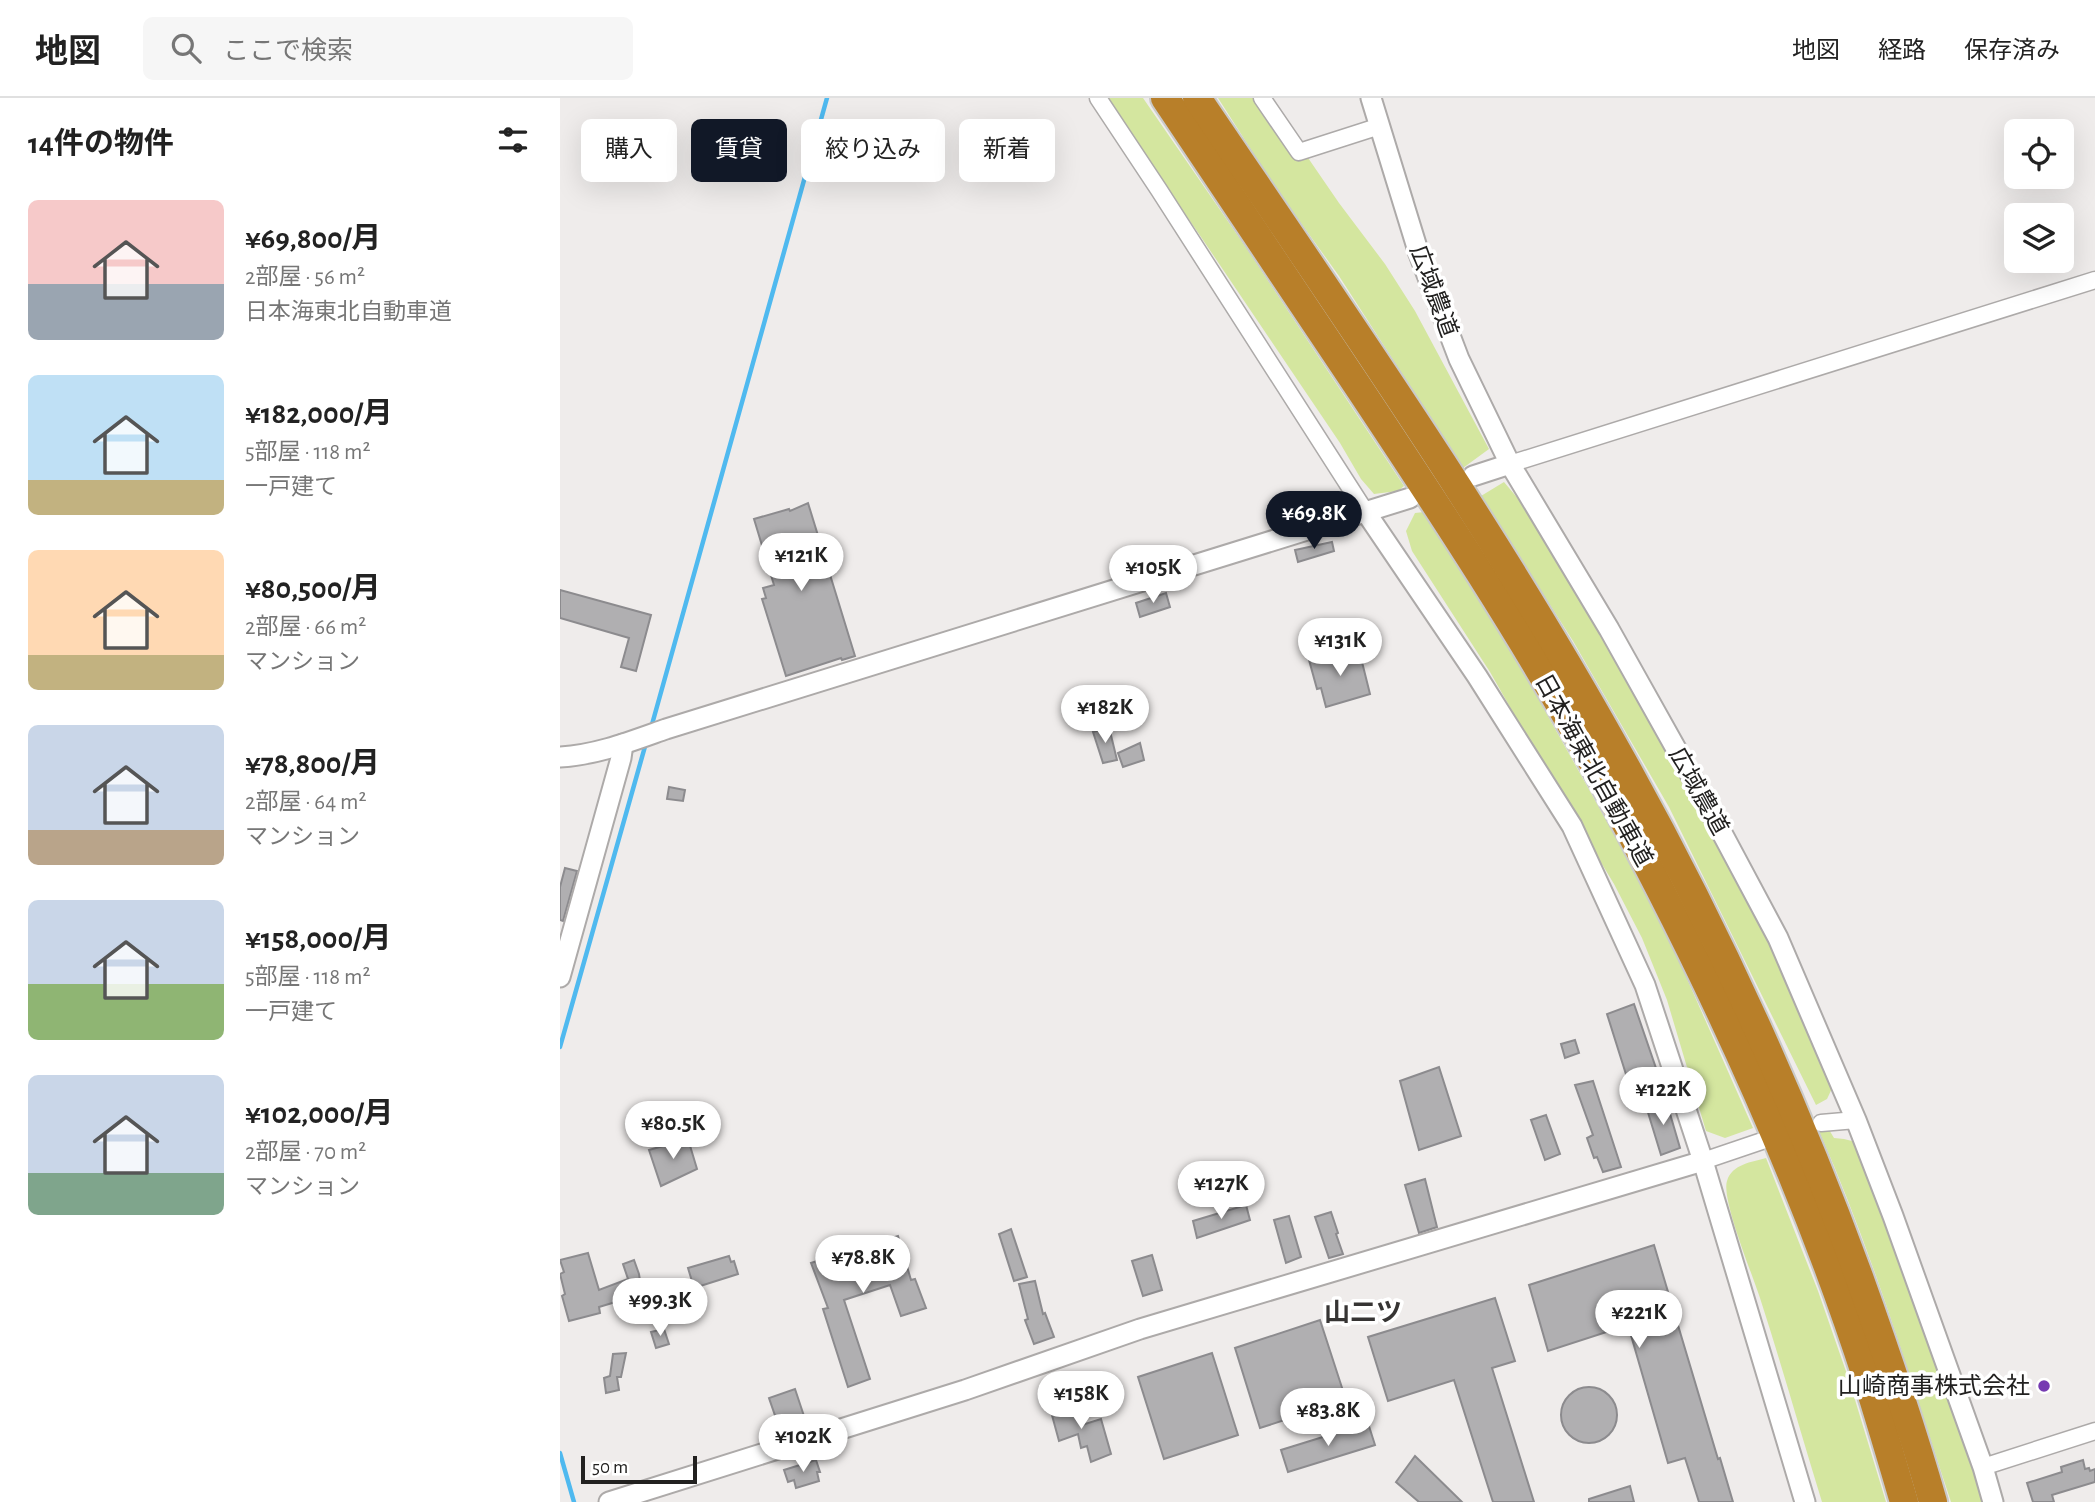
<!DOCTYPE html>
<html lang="ja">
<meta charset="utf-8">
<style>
:root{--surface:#fff;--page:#f6f6f6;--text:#222;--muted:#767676;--line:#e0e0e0;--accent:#111827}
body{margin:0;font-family:"Alegreya Sans","Noto Sans JP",sans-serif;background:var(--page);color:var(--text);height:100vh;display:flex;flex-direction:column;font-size:26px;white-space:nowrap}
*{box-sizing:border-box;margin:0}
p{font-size:23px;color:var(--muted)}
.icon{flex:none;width:38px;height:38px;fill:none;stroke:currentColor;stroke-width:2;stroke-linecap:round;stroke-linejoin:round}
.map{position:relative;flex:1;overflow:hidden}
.panel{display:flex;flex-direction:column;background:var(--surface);width:560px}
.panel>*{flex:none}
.top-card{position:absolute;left:21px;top:21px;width:665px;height:63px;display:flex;gap:14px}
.buttons{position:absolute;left:1444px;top:21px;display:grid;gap:14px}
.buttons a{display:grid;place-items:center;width:70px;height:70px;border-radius:10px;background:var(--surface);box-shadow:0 7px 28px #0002;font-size:35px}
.scale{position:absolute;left:21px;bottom:18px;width:116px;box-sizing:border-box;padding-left:7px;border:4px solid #222120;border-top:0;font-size:19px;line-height:24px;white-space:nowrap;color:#222120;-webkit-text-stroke:5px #fff;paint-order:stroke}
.price{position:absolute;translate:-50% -60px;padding:0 16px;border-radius:24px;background:#fff;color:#222;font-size:23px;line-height:46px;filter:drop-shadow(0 2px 4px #0008)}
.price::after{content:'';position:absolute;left:50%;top:42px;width:21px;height:16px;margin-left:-10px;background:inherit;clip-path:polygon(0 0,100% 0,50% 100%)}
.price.current{background:var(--accent);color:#fff}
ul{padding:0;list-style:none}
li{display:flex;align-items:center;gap:21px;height:175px;padding:0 28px}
li span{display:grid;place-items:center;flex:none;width:196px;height:140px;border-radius:10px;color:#555}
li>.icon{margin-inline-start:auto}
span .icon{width:84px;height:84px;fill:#fffc;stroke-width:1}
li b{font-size:30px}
h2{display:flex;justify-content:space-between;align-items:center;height:84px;padding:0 28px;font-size:30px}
.chip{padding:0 24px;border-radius:10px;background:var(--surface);box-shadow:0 7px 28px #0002;font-size:24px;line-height:63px}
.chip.current{background:var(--accent);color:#fff}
header{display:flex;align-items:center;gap:42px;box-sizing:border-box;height:98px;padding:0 35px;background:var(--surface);border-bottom:2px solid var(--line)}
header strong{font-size:33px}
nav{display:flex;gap:38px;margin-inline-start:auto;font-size:24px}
.search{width:490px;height:63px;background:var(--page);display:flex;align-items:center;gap:18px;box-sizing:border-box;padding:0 24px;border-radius:10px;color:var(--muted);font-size:26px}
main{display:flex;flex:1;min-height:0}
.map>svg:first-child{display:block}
</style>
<header>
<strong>地図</strong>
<div class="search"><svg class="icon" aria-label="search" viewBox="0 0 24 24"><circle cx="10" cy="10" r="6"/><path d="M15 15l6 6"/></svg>ここで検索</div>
<nav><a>地図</a><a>経路</a><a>保存済み</a></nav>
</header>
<main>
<section class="panel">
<h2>14件の物件<svg class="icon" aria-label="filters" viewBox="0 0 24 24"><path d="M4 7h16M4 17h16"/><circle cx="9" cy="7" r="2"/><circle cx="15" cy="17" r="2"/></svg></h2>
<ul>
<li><span style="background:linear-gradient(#f6c9c9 60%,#9aa5b1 0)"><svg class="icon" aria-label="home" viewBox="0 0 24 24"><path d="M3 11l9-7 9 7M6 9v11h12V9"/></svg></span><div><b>¥69,800/月</b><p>2部屋 · 56 m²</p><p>日本海東北自動車道</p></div></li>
<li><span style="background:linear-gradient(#bfe0f5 75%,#c2b280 0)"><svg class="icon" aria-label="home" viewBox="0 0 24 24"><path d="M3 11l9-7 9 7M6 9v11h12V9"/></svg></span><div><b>¥182,000/月</b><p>5部屋 · 118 m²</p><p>一戸建て</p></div></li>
<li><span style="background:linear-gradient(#ffd9b3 75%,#c2b280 0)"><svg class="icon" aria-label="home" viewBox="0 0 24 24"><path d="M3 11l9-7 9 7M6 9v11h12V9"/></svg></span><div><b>¥80,500/月</b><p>2部屋 · 66 m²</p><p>マンション</p></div></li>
<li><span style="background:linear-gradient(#c9d6e8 75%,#b9a48a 0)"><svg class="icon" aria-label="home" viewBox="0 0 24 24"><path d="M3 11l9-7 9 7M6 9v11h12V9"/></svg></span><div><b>¥78,800/月</b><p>2部屋 · 64 m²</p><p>マンション</p></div></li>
<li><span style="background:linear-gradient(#c9d6e8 60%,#8fb573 0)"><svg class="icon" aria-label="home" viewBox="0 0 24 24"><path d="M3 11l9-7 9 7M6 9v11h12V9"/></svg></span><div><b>¥158,000/月</b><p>5部屋 · 118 m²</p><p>一戸建て</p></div></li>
<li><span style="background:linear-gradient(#c9d6e8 70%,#7fa58c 0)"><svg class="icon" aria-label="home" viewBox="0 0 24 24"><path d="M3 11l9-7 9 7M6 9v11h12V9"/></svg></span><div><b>¥102,000/月</b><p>2部屋 · 70 m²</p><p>マンション</p></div></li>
</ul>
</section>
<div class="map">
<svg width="1535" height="1404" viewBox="0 0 1535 1404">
<rect width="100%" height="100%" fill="#efeceb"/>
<g fill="#d4e69f">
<polygon points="545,0 583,0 687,151 844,388 838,393 814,396 801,381 780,345 641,139"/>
<polygon points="658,0 707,0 779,105 825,166 855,213 929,351 903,370 779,178 715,89"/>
<polygon points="944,384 990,439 1224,862 1275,984 1267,1001 1256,1007 1109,709 1013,543 921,398"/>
<polygon points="864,414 956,561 1097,813 1193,1030 1165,1040 1146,1033 1107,902 1082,840 1054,786 992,683 930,574 852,453 846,433 855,415"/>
<path d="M1268,1030L1274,1040L1284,1041L1300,1045L1427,1404H1391C1350,1279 1312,1153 1259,1033Z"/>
<path d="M1206,1060L1258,1193L1289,1282L1326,1404H1262C1241,1336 1222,1268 1200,1200C1193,1178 1161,1101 1167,1083C1172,1066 1192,1064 1206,1060Z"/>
</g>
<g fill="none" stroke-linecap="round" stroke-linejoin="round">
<g stroke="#4fb9ef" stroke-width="4.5">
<polyline points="91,630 267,0"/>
<polyline points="0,949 86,645"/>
<polyline points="0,1355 14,1404"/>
</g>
</g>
<g fill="#b0afb1" stroke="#8c8b8e" stroke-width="2">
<polygon points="248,405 295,558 282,562 281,560 226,578 202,501 206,500 203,490 214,487 194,421 229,411 230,413"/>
<polygon points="772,444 774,453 738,464 735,452"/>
<polygon points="0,492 91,517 76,573 61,569 69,540 0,520"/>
<polygon points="606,495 610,509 580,519 576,505"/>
<polygon points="775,555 776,562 800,556 810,596 766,609 761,590 757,591 749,562"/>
<polygon points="549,629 557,662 543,665 533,634"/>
<polygon points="580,645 584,662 563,669 558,655"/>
<polygon points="109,689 125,692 123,703 107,701"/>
<polygon points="5,770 17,773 3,823 0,822 0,789"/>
<polygon points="1074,906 1099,979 1070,989 1047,916"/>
<polygon points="1015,942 1019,955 1005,960 1001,946"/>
<polygon points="879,969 901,1038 859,1052 840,983"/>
<polygon points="1033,983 1061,1069 1043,1074 1037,1059 1034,1060 1027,1040 1033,1037 1015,987"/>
<polygon points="1106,1002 1120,1050 1101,1057 1086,1008"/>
<polygon points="986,1017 1000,1056 985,1062 971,1022"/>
<polygon points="128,1041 137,1071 101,1088 89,1052"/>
<polygon points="865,1081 877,1129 859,1135 845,1087"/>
<polygon points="686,1107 690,1122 637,1140 633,1123"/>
<polygon points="771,1114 778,1135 776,1136 783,1156 769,1160 755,1119"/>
<polygon points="729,1118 741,1159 726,1165 714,1122"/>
<polygon points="451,1131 467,1179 454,1183 439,1136"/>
<polygon points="338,1138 351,1182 355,1181 366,1210 341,1218 330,1187 284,1202 310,1281 288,1289 263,1211 268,1210 251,1165"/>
<polygon points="1094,1147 1158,1361 1160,1360 1173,1404 1139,1404 1125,1360 1108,1365 1068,1227 988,1253 969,1187"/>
<polygon points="28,1155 39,1192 68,1181 63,1166 74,1162 79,1176 82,1196 39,1209 40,1215 9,1223 2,1198 5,1196 0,1176 4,1174 0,1162"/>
<polygon points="592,1157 602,1192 583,1198 572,1163"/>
<polygon points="169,1158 171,1164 174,1163 178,1176 134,1190 128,1170"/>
<polygon points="475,1183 483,1216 485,1215 494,1239 474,1246 465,1222 468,1221 459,1186"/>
<polygon points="935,1200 955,1263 932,1270 974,1404 933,1404 894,1282 828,1303 808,1239"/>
<polygon points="760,1222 786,1302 700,1330 675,1250"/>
<polygon points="104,1231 109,1246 96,1250 91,1234"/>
<polygon points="66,1255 61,1279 57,1279 59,1292 46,1295 44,1280 50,1278 53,1256"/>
<polygon points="652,1255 678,1337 604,1361 578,1279"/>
<circle cx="1029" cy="1317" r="28"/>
<polygon points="235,1291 246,1324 220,1332 209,1300"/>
<polygon points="502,1306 503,1312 517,1308 522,1327 541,1321 551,1356 531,1364 527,1348 521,1350 518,1336 499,1343 490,1310"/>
<polygon points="808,1325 815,1347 728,1374 721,1352"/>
<polygon points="855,1358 902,1404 859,1404 836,1384"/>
<polygon points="256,1362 260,1374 257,1374 259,1383 236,1390 234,1382 228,1384 224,1372"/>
<polygon points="1523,1362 1525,1371 1529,1370 1530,1373 1535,1371 1535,1384 1492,1397 1494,1404 1473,1404 1467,1385 1502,1374 1501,1369"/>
<polygon points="1070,1388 1074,1404 1029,1404 1029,1401"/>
</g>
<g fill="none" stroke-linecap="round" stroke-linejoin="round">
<defs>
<g id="minor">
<polyline points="538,0 599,92 805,413"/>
<polyline points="702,0 739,54 820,28"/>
<polyline points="950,366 1535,182"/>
<polyline points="1261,1025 1296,1022"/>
<polyline points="1143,1063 1202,1043"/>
<polyline points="1423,1369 1535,1333"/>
</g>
<g id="tertiary">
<polyline points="811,0 859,156 899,261 950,366 1049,531 1138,690 1218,840 1296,1022 1333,1118 1423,1369 1433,1404"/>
<polyline points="913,378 950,366"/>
<polyline points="805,413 917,578 1012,728 1085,887 1143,1063 1245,1404"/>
<path d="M0,659C37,657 72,643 106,631L850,400"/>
<polyline points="0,879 61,660 63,646"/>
<polyline points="49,1404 405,1292 580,1231 1143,1063"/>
</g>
<g id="motorway">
<path d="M605,0C670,98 736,195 801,293C882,415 963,538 1034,667C1142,863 1238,1068 1307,1281C1320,1322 1332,1363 1344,1404"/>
<path d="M637,0C782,214 931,427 1057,653C1151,820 1232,996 1298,1176C1325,1251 1351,1327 1373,1404"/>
</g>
</defs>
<use href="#minor" stroke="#adaaa9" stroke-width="19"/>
<use href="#tertiary" stroke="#adaaa9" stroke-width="23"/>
<use href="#motorway" stroke="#cacac9" stroke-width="32"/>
<use href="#minor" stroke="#fff" stroke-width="16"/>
<use href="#tertiary" stroke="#fff" stroke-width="19"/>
<use href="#motorway" stroke="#b87f29" stroke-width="28"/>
</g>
<circle fill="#763bb1" stroke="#fff" stroke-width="2.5" cx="1484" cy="1288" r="7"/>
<g text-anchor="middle" stroke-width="7" stroke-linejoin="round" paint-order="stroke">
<g font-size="24" fill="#222120" stroke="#fff">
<text transform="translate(874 193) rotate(70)" y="8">広域農道</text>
<text transform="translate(1034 672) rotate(61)" y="8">日本海東北自動車道</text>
<text transform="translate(1139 693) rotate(61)" y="8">広域農道</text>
</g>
<g font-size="24" fill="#222120" stroke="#fff" text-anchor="end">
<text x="1470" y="1296">山崎商事株式会社</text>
</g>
<g font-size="26" font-weight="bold" fill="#363433" stroke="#fff">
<text x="803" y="1223">山二ツ</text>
</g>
</g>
</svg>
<div class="buttons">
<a><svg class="icon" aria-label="locate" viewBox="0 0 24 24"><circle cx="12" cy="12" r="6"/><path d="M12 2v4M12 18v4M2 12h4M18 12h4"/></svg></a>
<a><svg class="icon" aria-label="layers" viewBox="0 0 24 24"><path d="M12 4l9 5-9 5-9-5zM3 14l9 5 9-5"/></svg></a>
</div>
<div class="scale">50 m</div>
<b class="price current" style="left:754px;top:453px">¥69.8K</b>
<b class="price" style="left:241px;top:495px">¥121K</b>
<b class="price" style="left:593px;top:507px">¥105K</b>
<b class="price" style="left:780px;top:580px">¥131K</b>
<b class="price" style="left:545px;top:647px">¥182K</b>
<b class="price" style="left:1103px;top:1029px">¥122K</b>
<b class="price" style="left:113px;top:1063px">¥80.5K</b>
<b class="price" style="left:661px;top:1123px">¥127K</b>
<b class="price" style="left:303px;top:1197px">¥78.8K</b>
<b class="price" style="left:100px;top:1240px">¥99.3K</b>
<b class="price" style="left:1079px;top:1252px">¥221K</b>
<b class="price" style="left:521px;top:1333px">¥158K</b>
<b class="price" style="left:768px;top:1350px">¥83.8K</b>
<b class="price" style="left:243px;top:1376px">¥102K</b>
<div class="top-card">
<a class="chip">購入</a>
<a class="chip current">賃貸</a>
<a class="chip">絞り込み</a>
<a class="chip">新着</a>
</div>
</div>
</main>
